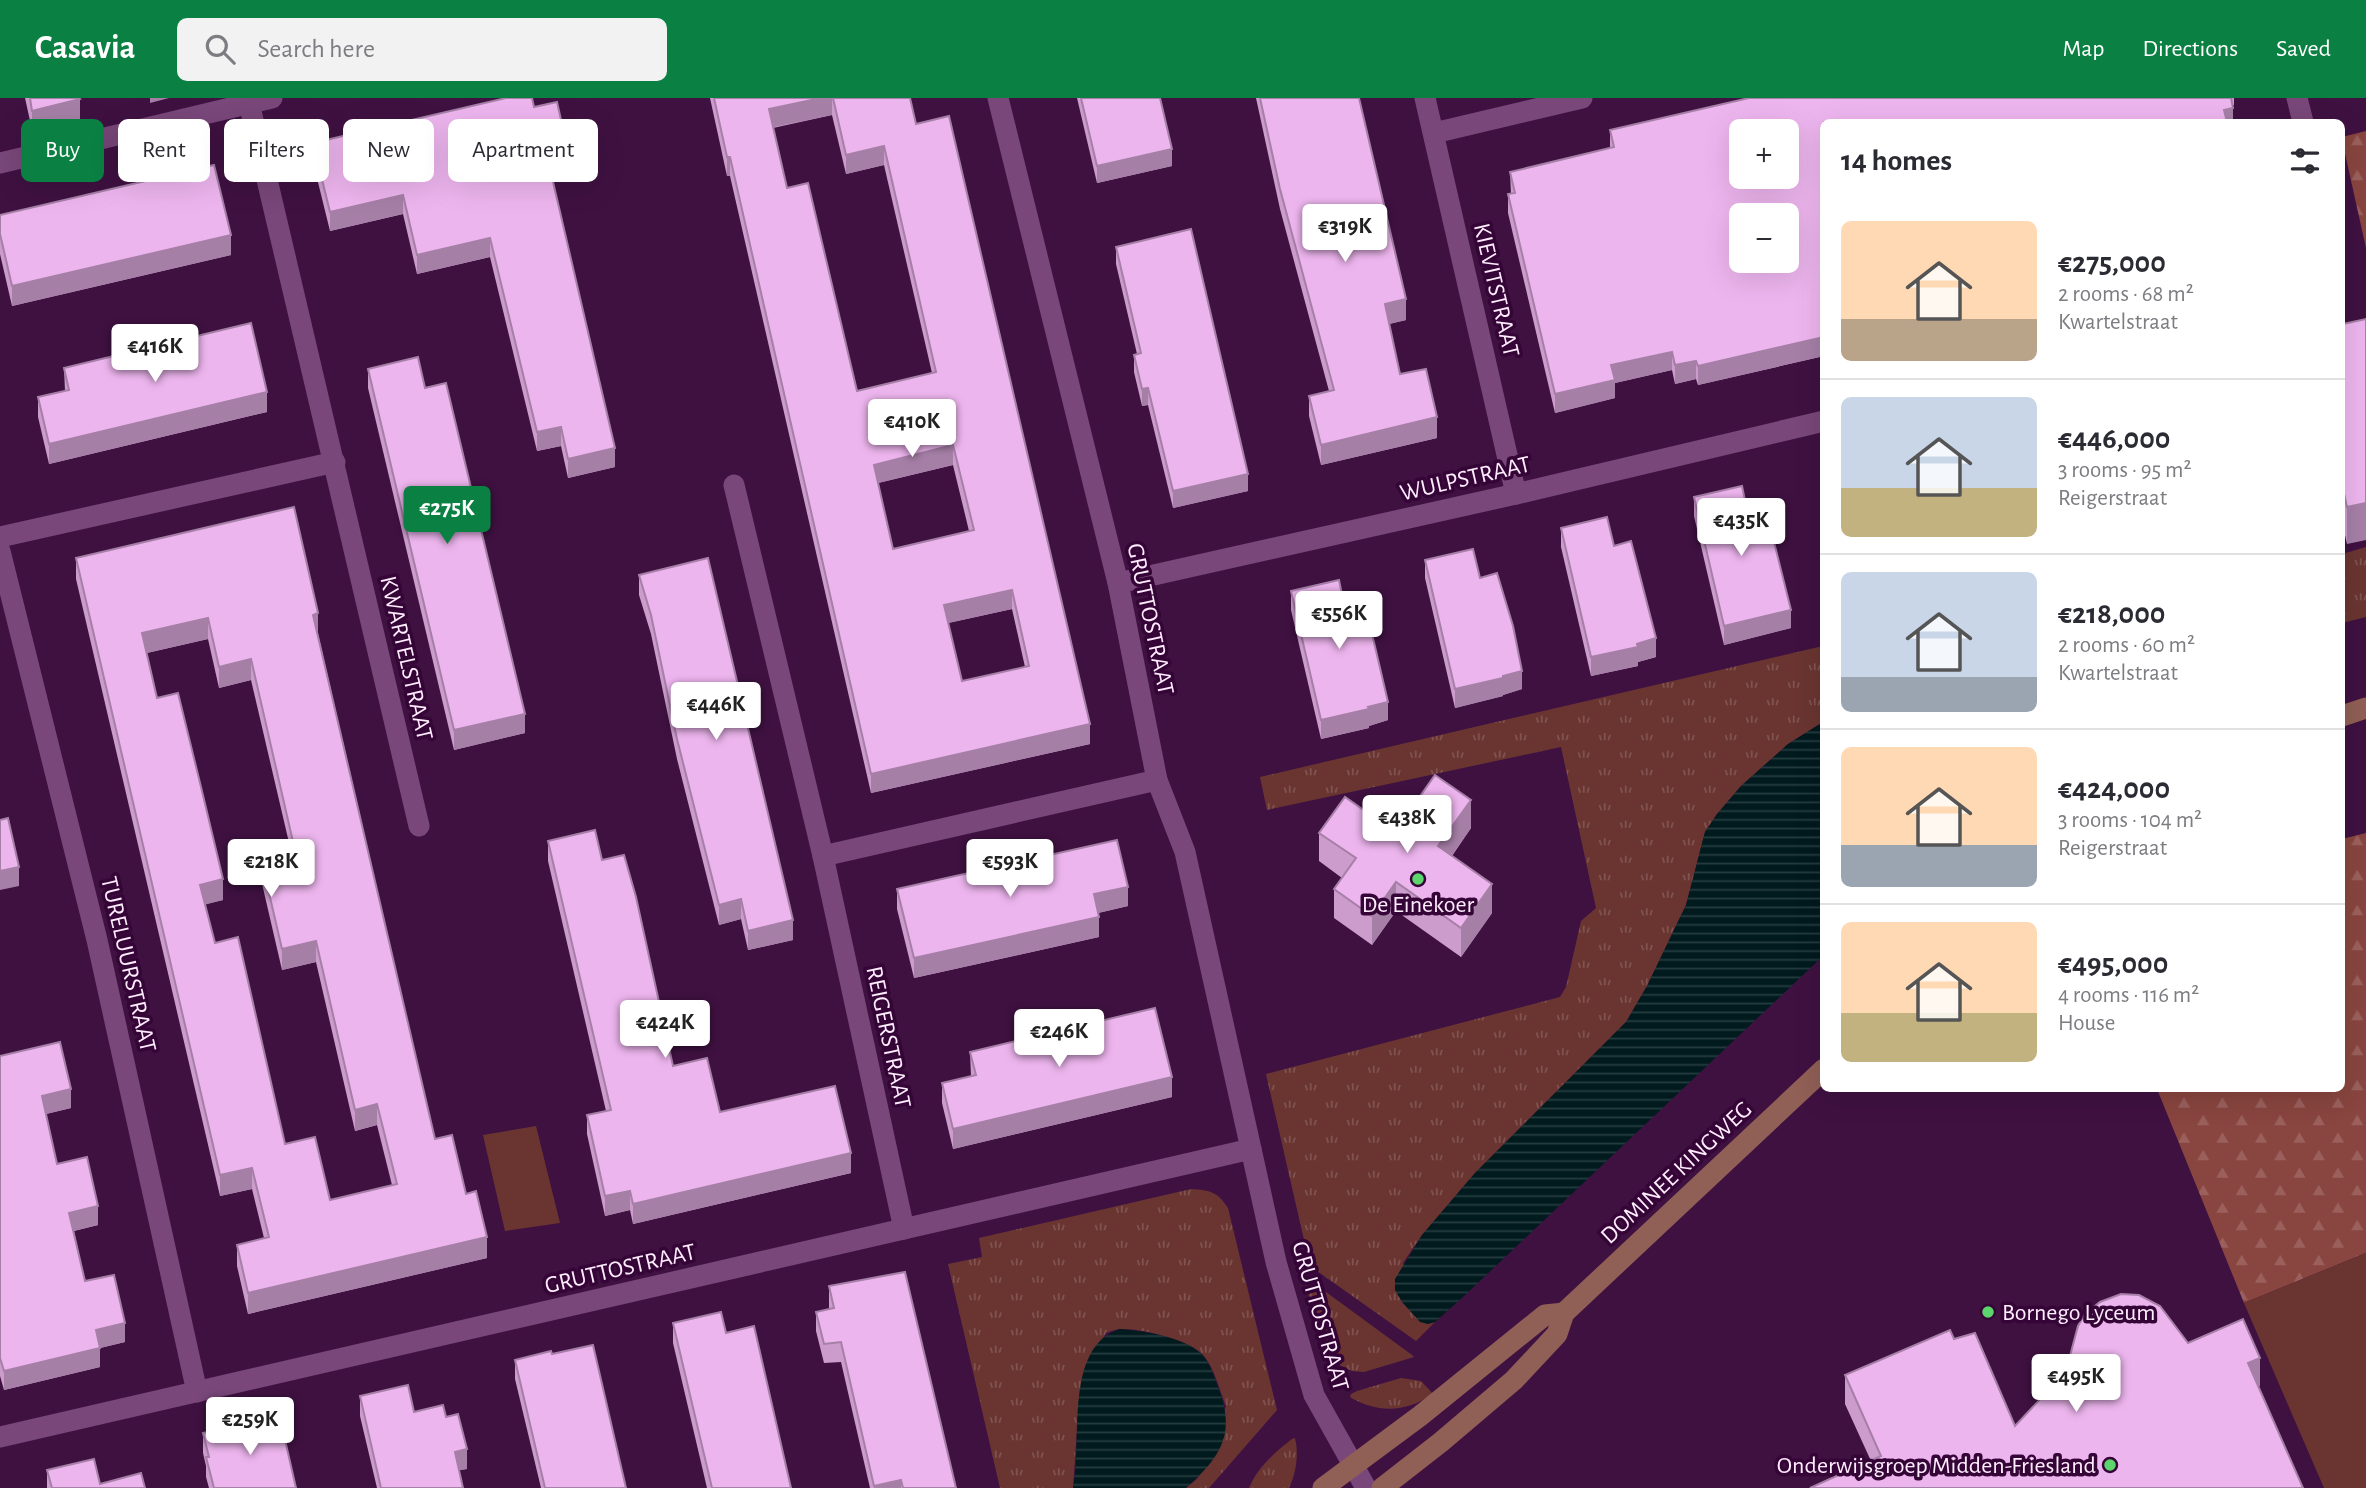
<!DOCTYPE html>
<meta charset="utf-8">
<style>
:root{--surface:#fff;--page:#f2f2f3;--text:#2b2b33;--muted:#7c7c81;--line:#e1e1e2;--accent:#0b8043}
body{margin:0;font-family:"Alegreya Sans",sans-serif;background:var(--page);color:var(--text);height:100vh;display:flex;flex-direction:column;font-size:26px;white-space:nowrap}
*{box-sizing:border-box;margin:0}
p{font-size:23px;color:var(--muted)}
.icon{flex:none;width:38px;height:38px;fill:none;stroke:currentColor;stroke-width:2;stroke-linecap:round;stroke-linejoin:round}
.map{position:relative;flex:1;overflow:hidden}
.drawer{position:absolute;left:1820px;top:21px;width:525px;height:973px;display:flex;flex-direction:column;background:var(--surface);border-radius:10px;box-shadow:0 7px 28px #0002}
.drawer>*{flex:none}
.hud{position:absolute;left:21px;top:21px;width:665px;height:63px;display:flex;gap:14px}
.controls{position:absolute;left:1729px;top:21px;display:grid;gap:14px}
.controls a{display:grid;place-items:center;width:70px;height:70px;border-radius:10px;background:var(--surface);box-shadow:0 7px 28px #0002;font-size:35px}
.price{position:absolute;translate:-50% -60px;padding:0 16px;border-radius:7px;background:#fff;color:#222;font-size:23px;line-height:46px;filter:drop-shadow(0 2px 4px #0008)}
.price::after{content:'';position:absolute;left:50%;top:42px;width:21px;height:16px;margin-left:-10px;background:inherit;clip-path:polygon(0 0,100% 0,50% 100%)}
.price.active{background:var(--accent);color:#fff}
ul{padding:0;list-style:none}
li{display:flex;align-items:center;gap:21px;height:175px;padding:0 21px}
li+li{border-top:2px solid var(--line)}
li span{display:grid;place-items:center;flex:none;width:196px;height:140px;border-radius:10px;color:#555}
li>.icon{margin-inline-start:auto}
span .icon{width:84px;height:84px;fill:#fffc;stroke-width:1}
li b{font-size:30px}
h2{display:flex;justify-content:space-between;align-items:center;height:84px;padding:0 21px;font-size:30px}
.pill{padding:0 24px;border-radius:10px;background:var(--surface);box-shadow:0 7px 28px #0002;font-size:24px;line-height:63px}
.pill.active{background:var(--accent);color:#fff}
header{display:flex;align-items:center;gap:42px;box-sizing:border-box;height:98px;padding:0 35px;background:var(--accent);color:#fff}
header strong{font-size:33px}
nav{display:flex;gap:38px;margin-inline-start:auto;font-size:24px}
.search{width:490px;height:63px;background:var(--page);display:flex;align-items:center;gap:18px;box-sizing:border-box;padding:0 24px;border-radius:10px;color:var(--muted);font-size:26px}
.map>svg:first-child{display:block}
</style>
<header>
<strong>Casavia</strong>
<div class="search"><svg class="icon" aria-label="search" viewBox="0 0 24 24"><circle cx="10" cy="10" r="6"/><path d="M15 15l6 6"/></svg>Search here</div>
<nav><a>Map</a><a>Directions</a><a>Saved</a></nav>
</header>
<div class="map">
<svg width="2366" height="1390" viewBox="0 0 2366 1390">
<defs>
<pattern id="grass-tufts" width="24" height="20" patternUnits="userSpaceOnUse" patternTransform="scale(1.75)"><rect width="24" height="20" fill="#6a3531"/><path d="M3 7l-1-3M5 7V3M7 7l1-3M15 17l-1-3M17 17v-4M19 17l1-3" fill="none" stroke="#805350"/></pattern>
<pattern id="forest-firs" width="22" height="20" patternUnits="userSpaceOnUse" patternTransform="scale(1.75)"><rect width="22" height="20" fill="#89453f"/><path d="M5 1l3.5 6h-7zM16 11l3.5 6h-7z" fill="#9b605c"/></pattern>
<pattern id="water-rules" width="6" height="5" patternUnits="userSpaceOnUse" patternTransform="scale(1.75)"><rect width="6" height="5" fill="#001a1e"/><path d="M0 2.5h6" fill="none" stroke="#263c40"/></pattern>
</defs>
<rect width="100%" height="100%" fill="#3f1141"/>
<g fill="url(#grass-tufts)">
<polygon points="2366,449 2366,519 2342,525 2342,456"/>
<polygon points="1823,548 1823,624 1788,646 1741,688 1717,716 1705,734 1686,807 1647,888 1626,924 1475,1075 1422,1137 1403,1165 1428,1226 1435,1224 1416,1243 1310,1168 1266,976 1560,899 1566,889 1581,823 1596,810 1561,649 1267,712 1260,679"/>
<path d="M1191,1091C1210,1092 1218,1094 1228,1110L1277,1312L1209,1390H1186L1198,1380L1226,1308C1219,1291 1214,1267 1200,1254C1186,1242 1141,1230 1122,1231C1117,1231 1111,1233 1106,1235L1084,1272L1078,1317L1073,1390H1000L948,1166L982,1159L979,1140Z"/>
<polygon points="1300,1175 1412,1257 1414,1259 1364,1274 1352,1273 1341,1268 1331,1254"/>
<path d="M1401,1280L1421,1283L1433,1296C1406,1314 1379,1316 1350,1299L1351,1296L1357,1293Z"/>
<path d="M1295,1340C1299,1357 1296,1375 1289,1390H1249C1257,1370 1275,1354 1292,1341Z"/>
</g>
<g fill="url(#forest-firs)">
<polygon points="2366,33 2366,150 2342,42 2342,39"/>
<polygon points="2366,735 2366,1155 2244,1205 2157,991 2342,990 2342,741"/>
</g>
<g fill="#6a3531">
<polygon points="536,1028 560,1125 505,1133 483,1037"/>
<polygon points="2366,1155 2366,1390 2324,1390 2244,1205"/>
</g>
<g fill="url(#water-rules)">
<polygon points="1823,624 1823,858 1463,1199 1435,1224 1428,1226 1420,1224 1402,1204 1395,1192 1395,1181 1422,1137 1475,1075 1626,924 1647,888 1686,807 1705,734 1717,716 1741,688 1788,646"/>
<path d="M1120,1231C1145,1233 1178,1238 1198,1253C1208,1260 1213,1275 1217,1286C1236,1334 1224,1356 1186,1390H1073C1083,1344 1063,1249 1120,1231Z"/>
</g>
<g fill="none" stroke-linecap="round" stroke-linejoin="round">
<g stroke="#79477a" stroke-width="21">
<polyline points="1425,0 1516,396"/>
<polyline points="2297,0 2303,24"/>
<polyline points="249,5 419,728"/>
<polyline points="1434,35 1582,0"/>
<polyline points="0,65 272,0"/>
<polyline points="734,387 823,758 1157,682"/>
<polyline points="0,439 335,364"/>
<polyline points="0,453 97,842 197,1294"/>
<polyline points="1118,485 1516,396 1824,323"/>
<polyline points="823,758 904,1131"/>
<polyline points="1251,1051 1276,1164 1314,1297 1366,1390"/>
<polyline points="0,1339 1251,1051 1185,754 1157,682 1118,485 998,0"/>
</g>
<g stroke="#905f55" stroke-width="21">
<polyline points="2342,618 2366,610"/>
<polyline points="1323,1390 1420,1318 1545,1217 1564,1215"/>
<polyline points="1382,1390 1441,1344 1514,1282 1557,1236 1564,1215 1824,971"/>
</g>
</g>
<g fill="#cc9ccd" fill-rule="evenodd">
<polygon points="25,0 79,0 80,21 32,32"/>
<path d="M710,0H910L916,26L1090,646L871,695L730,78H727ZM832,17L846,76L884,67L932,275L857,293L787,90L773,30ZM953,367L969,433L893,451L878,385ZM1012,511L1025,569L962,583L948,525Z"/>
<polygon points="1077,0 1160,0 1172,68 1097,85"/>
<polygon points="1256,0 1359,0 1406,222 1389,226 1400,276 1437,340 1321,367 1309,318 1309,298 1329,293 1280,111"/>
<polygon points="2234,0 2234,7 2232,7 2233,24 1824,24 1824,258 1698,287 1696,281 1675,286 1672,272 1615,285 1615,300 1555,315 1508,115 1508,96 1511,96 1510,74 1610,50 1610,32"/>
<polygon points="534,9 568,72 551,76 615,369 568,380 561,348 537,353 490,159 417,176 403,116 330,133 313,64 313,45"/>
<polygon points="0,117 231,157 12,208 0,156"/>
<polygon points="1116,149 1248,393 1173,410 1148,307 1142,308 1134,274 1134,257 1137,256 1116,166"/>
<polygon points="2366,221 2347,446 2342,424 2342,230 2343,230 2343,226"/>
<polygon points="64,270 267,314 49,366 38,319 38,299 65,293"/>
<polygon points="368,271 425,290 525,635 454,652 368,290"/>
<polygon points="1694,399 1748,417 1791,530 1724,547 1694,418"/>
<polygon points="1561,430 1614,448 1656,559 1638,564 1638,568 1591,578 1561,449"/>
<path d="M76,460L318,536L435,1041L466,1096L487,1160L248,1216L237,1168V1147L264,1140L252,1091L220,1098L76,481ZM208,541L219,590L251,582L290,749L260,756V777L282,872L316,864L355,1033L377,1027L392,1087L330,1102L285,1046L215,845L205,806L223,802L157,600L147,555Z"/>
<polygon points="1425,462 1480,480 1522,591 1503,597 1503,598 1455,610 1425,480"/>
<polygon points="639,477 793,842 748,852 741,821 719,827 677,661 651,536 639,497"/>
<polygon points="1291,493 1345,511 1388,622 1369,628 1369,630 1321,641 1291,512"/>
<polygon points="1471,730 1452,758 1492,815 1461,859 1396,813 1372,847 1334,820 1334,791 1342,780 1319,763 1319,735 1395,734"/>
<polygon points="548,743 602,762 673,968 720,1014 851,1075 633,1126 630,1112 605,1118 587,1036 587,1017 606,1013 548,763"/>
<polygon points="897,791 1128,808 1098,815 1099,839 914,880 897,811"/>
<polygon points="970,954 1172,999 953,1051 942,1005 942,985 971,978"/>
<polygon points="0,958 71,1010 46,1016 57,1066 98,1127 74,1133 85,1183 125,1244 100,1250 100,1269 4,1292 0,1278"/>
<polygon points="829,1188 956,1390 870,1390 841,1264 824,1265 816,1233 816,1214 829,1211"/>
<polygon points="673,1225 726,1235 791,1390 707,1390 673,1245"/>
<polygon points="1954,1241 2015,1328 2188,1245 2260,1288 1871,1363 1845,1306 1845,1277"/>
<polygon points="552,1256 626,1390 541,1390 515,1281 515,1262"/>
<polygon points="360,1298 414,1314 446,1319 467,1371 459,1372 463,1390 377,1390 360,1318"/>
<polygon points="239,1330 296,1390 209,1390 206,1379 206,1368 203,1355 203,1335"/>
<polygon points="47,1372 100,1386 145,1390 47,1390"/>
</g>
<g fill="#a67fa7">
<polygon points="150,0 169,0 150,5"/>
<polygon points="821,0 832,0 832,17 769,30 769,11"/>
<polygon points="80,1 80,21 32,32 32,13"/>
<polygon points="2233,10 2233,24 2224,24 2224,12"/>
<polygon points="884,48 884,67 846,76 846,57"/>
<polygon points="1172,51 1172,68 1097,85 1097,68"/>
<polygon points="568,53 568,72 547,77 547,58"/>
<rect x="727" y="59" width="3" height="19"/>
<polygon points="403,97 403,116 330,133 330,114"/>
<polygon points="231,137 231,157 12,208 12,188"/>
<polygon points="490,140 490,159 417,176 417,157"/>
<polygon points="1406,201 1406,222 1385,227 1385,206"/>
<polygon points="1824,239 1824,258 1698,287 1698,268"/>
<polygon points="1672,254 1672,272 1615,285 1615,300 1555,315 1555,296 1611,267"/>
<polygon points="1696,263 1696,281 1675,286 1675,267"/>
<polygon points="1148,290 1148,307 1142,308 1142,291"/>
<polygon points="267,294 267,314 49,366 49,346"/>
<polygon points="1437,319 1437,340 1321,367 1321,347"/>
<polygon points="561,329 561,348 537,353 537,334"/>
<polygon points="953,347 953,367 874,386 874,367"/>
<polygon points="615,350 615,369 568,380 568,361"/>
<polygon points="1248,376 1248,393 1173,410 1173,393"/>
<polygon points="2366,405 2366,442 2347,446 2347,409"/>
<polygon points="1012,492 1012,511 944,526 944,507"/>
<polygon points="1791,512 1791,530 1724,547 1724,528"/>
<polygon points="318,515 318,536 313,517"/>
<polygon points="208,520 208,541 142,556 142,535"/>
<polygon points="1656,540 1656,559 1638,564 1638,568 1591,578 1591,559"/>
<polygon points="251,561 251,582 219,590 219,569"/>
<polygon points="1522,573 1522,591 1503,597 1503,598 1455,610 1455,591"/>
<polygon points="1388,604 1388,622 1369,628 1369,630 1321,641 1321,622"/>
<polygon points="525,616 525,635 454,652 454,632"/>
<polygon points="1090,626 1090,646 871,695 871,676"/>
<polygon points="1471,702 1471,730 1438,777 1438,748"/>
<polygon points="19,769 19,788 0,792 0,773"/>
<polygon points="223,781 223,802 200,808 200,787"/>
<polygon points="1396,784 1396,813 1372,847 1372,818"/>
<polygon points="1492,786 1492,815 1461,859 1461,830"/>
<polygon points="1128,789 1128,808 1094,816 1094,796"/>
<polygon points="741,801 741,821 719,827 719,807"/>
<polygon points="1099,819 1099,839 914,880 914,860"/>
<polygon points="793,822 793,842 748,852 748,833"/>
<polygon points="316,843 316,864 282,872 282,851"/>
<polygon points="1172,979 1172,999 953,1051 953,1031"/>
<polygon points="71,991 71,1010 42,1017 42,998"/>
<polygon points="377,1006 377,1027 355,1033 355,1012"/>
<polygon points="851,1055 851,1075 633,1126 633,1106"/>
<polygon points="252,1070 252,1091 220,1098 220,1077"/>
<polygon points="630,1093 630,1112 605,1118 605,1098"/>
<polygon points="98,1108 98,1127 69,1134 69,1115"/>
<polygon points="487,1139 487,1160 248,1216 248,1195"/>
<polygon points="125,1225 125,1244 96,1251 96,1232"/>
<polygon points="100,1250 100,1269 4,1292 4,1273"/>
<polygon points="2260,1260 2260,1288 2248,1293 2248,1265"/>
<polygon points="467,1351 467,1371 455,1373 455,1354"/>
<polygon points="901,1382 901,1390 874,1390 874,1388"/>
</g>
<g fill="#edb5ee" stroke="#a67fa7" stroke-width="2" fill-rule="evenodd">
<polygon points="30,0 79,0 80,1 32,13"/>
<polygon points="506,0 532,0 534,9 557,4 568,53 547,58 615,350 568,361 561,329 537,334 490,140 417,157 403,97 330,114 313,45"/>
<path d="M714,0H821L769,11L787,90L808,85L857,293L936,274L884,48L846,57L833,0H910L916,26L949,18L1090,626L871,676L730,59H727ZM953,347L974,432L893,451L874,367ZM1012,492L1029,568L962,583L944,507Z"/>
<polygon points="1081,0 1160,0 1172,51 1097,68"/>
<polygon points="1260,0 1359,0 1406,201 1385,206 1400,276 1426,271 1437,319 1321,347 1309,298 1334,292 1280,91"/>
<path d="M1749,0H2231L2233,10L2224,12L2227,24H1824V239L1698,268L1696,263L1675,267L1672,254L1611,267L1615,282L1555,296L1508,96L1515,95L1510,74L1614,49L1610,32ZM1741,33H1787V79H1741ZM1741,117H1787V163H1741Z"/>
<polygon points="214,67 231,137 12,188 0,136 0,117"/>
<polygon points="1191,131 1248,376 1173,393 1148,290 1142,291 1134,257 1141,255 1116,149"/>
<polygon points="2366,221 2366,405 2347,409 2342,387 2342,230 2344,230 2343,226"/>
<polygon points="251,225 267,294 49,346 38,299 69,292 64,270"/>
<polygon points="418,259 425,290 446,285 525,616 454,632 368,271"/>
<polygon points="1742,388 1748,417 1766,412 1791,512 1724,528 1694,399"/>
<path d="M294,409L318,515L313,517L435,1041L452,1037L466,1096L476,1093L487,1139L248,1195L237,1147L269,1139L252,1070L220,1077L76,460ZM208,520L219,569L251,561L294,748L260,756L282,851L316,843L355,1012L377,1006L397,1086L330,1102L315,1039L285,1046L238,839L215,845L200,787L223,781L201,689L178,595L157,600L142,535Z"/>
<polygon points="1607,419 1614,448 1631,443 1656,540 1637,546 1638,549 1591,559 1561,430"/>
<polygon points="1473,451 1480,480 1497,475 1513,528 1522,573 1503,578 1503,580 1455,591 1425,462"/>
<polygon points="708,460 793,822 748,833 741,801 719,807 677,641 651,517 639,477"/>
<polygon points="1339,482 1345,511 1365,506 1388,604 1368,609 1369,611 1321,622 1291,493"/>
<polygon points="1435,677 1471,702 1438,748 1492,786 1461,830 1396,784 1372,818 1334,791 1356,760 1319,735 1345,699 1395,734"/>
<polygon points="8,720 19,769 0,773 0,722"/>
<polygon points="595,732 602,762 624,757 636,799 673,968 707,960 720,1014 835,988 851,1055 633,1106 630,1093 605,1098 587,1017 611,1012 548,743"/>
<polygon points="1117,742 1128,789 1094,796 1099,819 914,860 897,791"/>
<polygon points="1155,910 1172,979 953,1031 942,985 976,977 970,954"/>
<polygon points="60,944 71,991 42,998 57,1066 87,1059 98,1108 69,1115 85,1183 114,1177 125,1225 96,1232 100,1250 4,1273 0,1260 0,958"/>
<polygon points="905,1174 956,1390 903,1390 901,1382 874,1388 841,1244 824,1246 816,1214 834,1210 829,1188"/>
<polygon points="2121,1196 2139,1197 2160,1208 2188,1245 2243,1221 2260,1260 2248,1265 2303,1390 1810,1390 1881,1358 1845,1277 1950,1232 1954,1241 1975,1235 2015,1328 2059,1281 2070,1258 2078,1228 2085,1216 2100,1204"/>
<polygon points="721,1214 726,1235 754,1228 791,1390 712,1390 673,1225"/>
<polygon points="593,1247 626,1390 545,1390 515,1262 551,1253 552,1256"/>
<polygon points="408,1287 414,1314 443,1307 446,1319 458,1316 467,1351 455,1354 463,1390 381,1390 360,1298"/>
<polygon points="280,1320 296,1390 214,1390 206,1359 209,1359 203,1335 238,1327 239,1330"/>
<polygon points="94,1361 100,1386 141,1375 145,1390 52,1390 47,1372"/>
</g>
<g fill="#5dd56d" stroke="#340536" stroke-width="2.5">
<circle cx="1418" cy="781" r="7"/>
<circle cx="1988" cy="1214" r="7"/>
<circle cx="2110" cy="1367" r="7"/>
</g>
<g text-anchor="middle" stroke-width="7" stroke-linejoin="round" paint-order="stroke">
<g font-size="24" fill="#ffedfe" stroke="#340536">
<text transform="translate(1497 192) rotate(77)" y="8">KIEVITSTRAAT</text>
<text transform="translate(1465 380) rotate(-13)" y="8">WULPSTRAAT</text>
<text transform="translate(1151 521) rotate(78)" y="8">GRUTTOSTRAAT</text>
<text transform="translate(407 560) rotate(77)" y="8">KWARTELSTRAAT</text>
<text transform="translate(129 866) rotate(77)" y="8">TURELUURSTRAAT</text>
<text transform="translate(889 939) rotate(78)" y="8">REIGERSTRAAT</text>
<text transform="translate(1676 1074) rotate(-43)" y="8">DOMINEE KINGWEG</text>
<text transform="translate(620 1170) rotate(-13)" y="8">GRUTTOSTRAAT</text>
<text transform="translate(1321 1218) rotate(74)" y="8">GRUTTOSTRAAT</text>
</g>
<g font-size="24" fill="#ffedfe" stroke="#340536">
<text x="1418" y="814">De Einekoer</text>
<text x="2002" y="1222" text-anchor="start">Bornego Lyceum</text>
<text x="2096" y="1375" text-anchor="end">Onderwijsgroep Midden-Friesland</text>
</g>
</g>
</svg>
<div class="controls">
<a>+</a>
<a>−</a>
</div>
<b class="price" style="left:1345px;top:166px">€319K</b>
<b class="price" style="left:155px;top:286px">€416K</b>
<b class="price" style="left:912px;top:361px">€410K</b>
<b class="price active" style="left:447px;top:448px">€275K</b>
<b class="price" style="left:1741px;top:460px">€435K</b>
<b class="price" style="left:1339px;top:553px">€556K</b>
<b class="price" style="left:716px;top:644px">€446K</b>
<b class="price" style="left:1407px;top:757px">€438K</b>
<b class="price" style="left:271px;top:801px">€218K</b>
<b class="price" style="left:1010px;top:801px">€593K</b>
<b class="price" style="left:665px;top:962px">€424K</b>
<b class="price" style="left:1059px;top:971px">€246K</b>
<b class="price" style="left:2076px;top:1316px">€495K</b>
<b class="price" style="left:250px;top:1359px">€259K</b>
<div class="hud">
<a class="pill active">Buy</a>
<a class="pill">Rent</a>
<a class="pill">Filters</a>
<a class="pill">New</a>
<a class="pill">Apartment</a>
</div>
<section class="drawer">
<h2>14 homes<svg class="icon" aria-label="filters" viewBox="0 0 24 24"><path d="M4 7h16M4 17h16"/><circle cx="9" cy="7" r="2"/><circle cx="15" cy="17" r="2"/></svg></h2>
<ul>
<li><span style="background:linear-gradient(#ffd9b3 70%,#b9a48a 0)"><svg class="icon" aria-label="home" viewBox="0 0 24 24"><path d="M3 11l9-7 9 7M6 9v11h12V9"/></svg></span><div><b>€275,000</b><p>2 rooms · 68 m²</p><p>Kwartelstraat</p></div></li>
<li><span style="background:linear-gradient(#c9d6e8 65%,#c2b280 0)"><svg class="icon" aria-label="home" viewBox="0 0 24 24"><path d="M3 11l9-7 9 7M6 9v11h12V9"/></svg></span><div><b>€446,000</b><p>3 rooms · 95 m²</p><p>Reigerstraat</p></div></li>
<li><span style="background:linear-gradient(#c9d6e8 75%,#9aa5b1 0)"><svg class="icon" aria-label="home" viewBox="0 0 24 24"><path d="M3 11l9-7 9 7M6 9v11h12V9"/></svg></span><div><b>€218,000</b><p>2 rooms · 60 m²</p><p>Kwartelstraat</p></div></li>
<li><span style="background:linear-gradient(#ffd9b3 70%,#9aa5b1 0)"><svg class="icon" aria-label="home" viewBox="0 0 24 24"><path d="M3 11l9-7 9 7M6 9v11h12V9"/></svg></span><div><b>€424,000</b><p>3 rooms · 104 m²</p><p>Reigerstraat</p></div></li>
<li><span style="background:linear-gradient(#ffd9b3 65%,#c2b280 0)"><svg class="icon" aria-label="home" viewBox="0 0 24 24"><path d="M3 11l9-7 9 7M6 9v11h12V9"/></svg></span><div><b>€495,000</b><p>4 rooms · 116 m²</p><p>House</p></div></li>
</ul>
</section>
</div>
